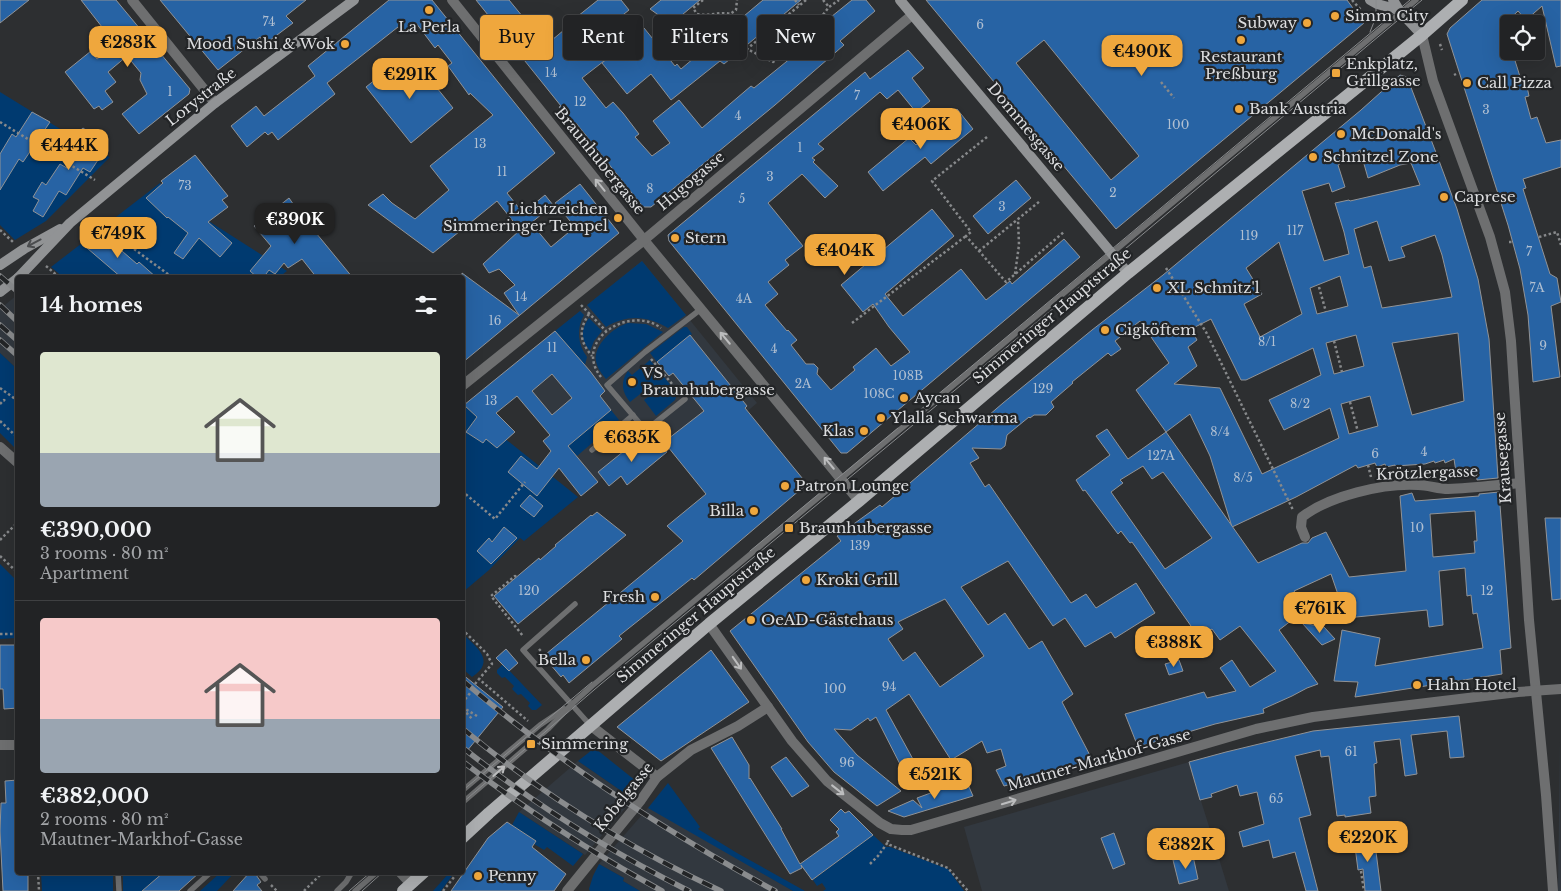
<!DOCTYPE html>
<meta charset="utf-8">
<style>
:root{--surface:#222325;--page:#2e2f32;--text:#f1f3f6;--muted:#a2a4a7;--line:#3f4042;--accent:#efa73d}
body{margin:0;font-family:"Libre Baskerville",serif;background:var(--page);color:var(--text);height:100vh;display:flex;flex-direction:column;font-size:19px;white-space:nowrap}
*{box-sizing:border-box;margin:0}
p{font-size:16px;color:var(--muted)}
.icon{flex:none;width:28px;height:28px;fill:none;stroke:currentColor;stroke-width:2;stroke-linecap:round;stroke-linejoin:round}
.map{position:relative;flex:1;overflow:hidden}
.sheet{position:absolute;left:15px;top:275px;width:450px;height:600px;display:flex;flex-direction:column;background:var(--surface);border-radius:5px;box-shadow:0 5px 20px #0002,0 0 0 1px var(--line)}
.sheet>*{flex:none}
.banner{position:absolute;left:480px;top:15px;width:475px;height:45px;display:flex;gap:10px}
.buttons{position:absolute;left:1500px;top:15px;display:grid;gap:10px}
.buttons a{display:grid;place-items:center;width:45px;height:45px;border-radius:5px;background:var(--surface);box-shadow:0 5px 20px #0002,0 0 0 1px var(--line);font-size:25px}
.price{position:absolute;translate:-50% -42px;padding:0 11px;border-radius:10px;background:var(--accent);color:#111;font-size:16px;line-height:32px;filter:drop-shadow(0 1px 2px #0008)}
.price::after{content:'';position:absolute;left:50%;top:30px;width:15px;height:11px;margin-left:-8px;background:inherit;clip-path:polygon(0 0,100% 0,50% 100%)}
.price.current{background:#222;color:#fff}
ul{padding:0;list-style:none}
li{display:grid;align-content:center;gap:10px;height:265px;padding:0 25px}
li+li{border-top:1px solid var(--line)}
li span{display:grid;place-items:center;height:155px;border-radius:5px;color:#555}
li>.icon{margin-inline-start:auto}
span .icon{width:90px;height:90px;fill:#fffc;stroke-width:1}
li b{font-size:21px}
h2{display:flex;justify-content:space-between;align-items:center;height:60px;padding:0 25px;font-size:21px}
.tag{padding:0 18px;border-radius:5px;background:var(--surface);box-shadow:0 5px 20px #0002,0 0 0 1px var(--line);font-size:18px;line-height:45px}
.tag.current{background:var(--accent);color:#111}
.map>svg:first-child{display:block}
</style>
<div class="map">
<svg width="1561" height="891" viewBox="0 0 1561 891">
<rect width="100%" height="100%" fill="#2d2f31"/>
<g fill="#32383f">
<polygon points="642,261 757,403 713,440 679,461 670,450 627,485 621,477 609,486 602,478 581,496 549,457 553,453 543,441 550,435 536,417 546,408 511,367"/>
<polygon points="17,295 17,369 0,353 0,309"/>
<polygon points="1560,740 1561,891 1558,891"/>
<polygon points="578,761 633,799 585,855 519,812"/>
<polygon points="1189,762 1229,891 982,891 964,827"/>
<polygon points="648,808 664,815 793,891 640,891 623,881 624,878 599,864"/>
</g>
<g fill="#003a70">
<polygon points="0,92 101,154 110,157 46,221 15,240 0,225"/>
<polygon points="160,183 171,197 287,271 278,278 64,278 51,267"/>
<path d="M642,261L686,315L668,328C648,316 627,314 606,327L587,305Z"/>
<path d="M580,311L584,315C576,329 578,345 587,357L585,365L555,331Z"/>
<path d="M589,318L602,331L594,341L590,351C581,340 580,330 589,318Z"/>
<path d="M628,323L646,324L663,332L606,379C602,374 597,368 596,361C593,345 614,327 628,323Z"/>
<polygon points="684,327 687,327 692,334 657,362 650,353"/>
<polygon points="0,353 17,369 17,450 0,433"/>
<path d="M650,360L673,388L677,394L675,400L656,416L644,400L649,396L644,391L630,402C622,392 620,382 628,371L632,375Z"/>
<polygon points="464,406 578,497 524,541 520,538 489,570 463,592"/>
<polygon points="611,410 619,420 577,456 568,446"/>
<polygon points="0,564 17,581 17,638 0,639"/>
<path d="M462,633C476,647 497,661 472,677L463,669Z"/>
<polygon points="503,664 542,705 536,710 532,710 528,706 530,703 521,694 518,695 512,689 514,686 505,677 502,678 497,673 497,670"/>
<polygon points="596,749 641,785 633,799 578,761 592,750"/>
<polygon points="668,783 700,827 698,829 737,853 805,891 793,891 648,808"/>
<polygon points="519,812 583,854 573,866 547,847 544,850 534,844 536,841 512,825"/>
<polygon points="873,835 886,847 890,847 948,869 964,891 823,891 826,889 822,883 817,886 813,880"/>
<polygon points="599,864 624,878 623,881 640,891 590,891 589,889 593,876"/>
<polygon points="221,872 234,873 217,891 200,891"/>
<polygon points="41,873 113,873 113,891 42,891"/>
<polygon points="123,873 164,873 142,891 123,891"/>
<polygon points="449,873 454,873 441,891 433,891"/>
</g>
<g fill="#2763a4" stroke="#919396" fill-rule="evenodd">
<polygon points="0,0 29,0 0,23"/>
<polygon points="81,0 116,0 190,89 189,94 139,134 122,114 147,94 140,80 141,73 127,56 108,72 116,82 105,91 113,102 102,110 99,106 94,109 65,72 91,51 97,59 116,45"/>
<polygon points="160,0 306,0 286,16 293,23 265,44 260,37 218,70"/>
<polygon points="389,0 432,0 555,153 507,193 523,213 545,195 553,205 531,223 551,247 575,227 555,203 580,184 619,233 462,363 462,273 519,315 504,293 515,285 499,269 489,273 483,264 520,230 497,201 433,253 368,205 383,194 392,203 415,219 449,190 430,166 493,115 470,93 469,95 448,66 452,63 438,45 435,48 416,23 404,34 398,27 327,83 335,94 278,140 272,132 268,135 265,132 247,147 231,126 256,106 264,116 315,76 308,66"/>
<polygon points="476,0 509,0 546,45 564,30 563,28 598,0 621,0 629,10 589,42 604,61 582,78 606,108 613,102 623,113 639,134 635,137 652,156 670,143 653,121 679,100 702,128 751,86 754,88 829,27 826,21 852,0 866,0 875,11 840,41 844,45 775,105 651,207 643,207 576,123 574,125 559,107 561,106"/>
<polygon points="661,0 700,0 671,24 650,9"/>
<polygon points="763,0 801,0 724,64 720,61 671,100 651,74 627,94 602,63 644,28 675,66 677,64 681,69"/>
<path d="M926,0H1347L1364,23L1116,229ZM1044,40L1139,156L1111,180L1016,63Z"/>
<polygon points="1482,0 1561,0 1561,66 1556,67 1542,6 1526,20 1518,11 1502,26 1509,45 1509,51 1512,51 1522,83 1526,82 1529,96 1525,97 1531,119 1537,117 1546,143 1561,140 1561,167 1523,179 1526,188 1523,189 1550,274 1557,278 1561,302 1551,306 1560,377 1533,382 1528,315 1520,269 1508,225 1447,34 1450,28"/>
<polygon points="908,50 924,68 912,78 930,101 916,112 898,90 887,99 880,92 818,144 824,149 812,158 815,160 813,162 838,186 825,198 802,174 768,203 803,246 785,260 789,265 768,282 778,294 765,305 787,331 788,330 797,340 791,345 806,364 814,364 818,368 817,374 831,390 855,370 853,367 876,348 891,366 910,352 889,327 873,304 863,312 841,285 932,209 954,236 885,294 903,316 961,269 986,300 1010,281 1012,284 1064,239 1080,257 847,453 841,453 669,241 668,235 865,72 870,79"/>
<polygon points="397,62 406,72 417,63 453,108 411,143 366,87"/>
<path d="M1400,75L1407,77L1435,150L1457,209L1478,279L1489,339L1498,478L1477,480L1476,471L1456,472L1454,459L1445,463L1444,460L1435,463L1434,461L1425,464L1395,466V465L1386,467L1385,464L1377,467L1375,463L1358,468L1356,465L1296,497L1232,527L1210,456L1190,414L1166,432L1136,390L1169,363L1140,321L1115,341L1121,349L1111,356L1108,353L1072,382L1073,383L1051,402L1054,407L1046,415H1034L1030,418L1029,417L1007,435L1005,446L1001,449L972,448L979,458L970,463L985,487L989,484L1071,603L1086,594L1096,608L1136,583L1155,613L1115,638L1111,632L1085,647L1065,618L1053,626L1008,561L961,587L988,625L1005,613L1029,649L1042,641L1073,694L1062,702L1094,763L1004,786L996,770L1006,766L1001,749L987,753L982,741L951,760L909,694L886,710L920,772L906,776L876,717L870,721L868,718L851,730L834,729L857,755L901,791L877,806L834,772L808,742L730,631L841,541L837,536L880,505L882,507L1003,403L1092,330L1163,275L1361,110ZM1360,150L1368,178L1400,165L1411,163L1420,185L1350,201L1349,200L1335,203L1344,232L1349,254L1324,261L1302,191L1329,183L1332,192L1345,187L1338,165ZM1377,221L1389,261L1405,257L1401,247L1435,235L1442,255L1452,297L1382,308L1371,266L1364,268L1354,229ZM1279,242L1302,314L1260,337L1244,304L1262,294L1246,268ZM1340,276L1348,306L1317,314L1310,288ZM1211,319L1241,380H1246L1313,348L1321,375L1269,400L1284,430L1330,408L1339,438L1262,474L1220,388L1174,384L1197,366L1188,347L1197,340L1191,329ZM1458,333L1464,401L1412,415L1392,343ZM1356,335L1364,366L1334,374L1326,343ZM1370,396L1378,426L1349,434L1341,404ZM945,599L984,656L940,687L915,652L903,661L888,639L903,629L898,622Z"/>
<polygon points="957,109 973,129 931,164 925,157 883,191 868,172 909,138 916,145"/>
<polygon points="32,112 50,122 23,162 19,159 0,190 0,154 12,134 16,137"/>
<polygon points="83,128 97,138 95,140 104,145 98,156 100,157 90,172 83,168 66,195 59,191 43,217 33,211 39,200 33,197 42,182 46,185 60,164 67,168 80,147 68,141"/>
<polygon points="195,155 228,196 222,200 228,207 208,222 232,243 220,257 199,238 183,259 174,253 188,233 168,217 167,218 146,198 163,183 161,181"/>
<polygon points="1016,180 1031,198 988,234 973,216"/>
<polygon points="289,198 298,211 353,278 317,278 302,259 288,268 284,263 275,274 269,270 263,278 258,278 250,271 271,246 254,226"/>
<polygon points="100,232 137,264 139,262 157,278 122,278 87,248"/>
<path d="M555,331L590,371L605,391L600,396L611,410L568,446L598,482L581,496L559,468L537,496L508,472L521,456L537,469L551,451L543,441L550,435L517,396L496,413L515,432L497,448L486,439L483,443L466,432L477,417L464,405ZM552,374L572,398L552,415L532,391Z"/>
<polygon points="690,335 747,406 745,408 807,484 694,580 692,578 619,636 622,639 569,683 563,675 561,677 550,664 552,662 546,654 683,541 667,526 706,494 664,442 704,411 673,373 669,376 657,362"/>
<path d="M1107,429L1128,459L1166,432L1258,563L1302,543H1308L1312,538L1326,532L1349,577L1406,571L1400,496L1412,493L1415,501L1479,496V494L1499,492L1511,648L1500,650L1502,674L1355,697L1358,682L1334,681L1342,630L1380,638L1375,666L1483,648L1477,613L1473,614L1471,595L1467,596L1465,568L1439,571L1443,625L1429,627L1427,610L1346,618L1331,574L1294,591L1319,621L1302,623L1296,617L1279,630L1318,684L1307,688L1292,696L1263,709L1264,713L1215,724L1138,747L1125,714L1204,692L1207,698L1236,691L1220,668L1232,660L1250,687L1276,671L1240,626L1220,640L1212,629L1198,636L1132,542L1130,543L1121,531L1118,534L1085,490L1083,491L1076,480L1110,455L1096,436ZM1143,466L1152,479L1163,472L1212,538L1165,569L1111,492L1123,483L1120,480ZM1475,511L1477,541H1474L1475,553L1433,557L1430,514Z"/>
<polygon points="640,438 651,450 659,443 667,452 627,485 621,476 609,486 598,472"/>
<polygon points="530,495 543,506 534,517 520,506"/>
<polygon points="597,512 626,535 518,624 494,596 539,558 540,560 556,546 555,545 591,515 592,516"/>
<polygon points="1545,518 1561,518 1561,599 1552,600"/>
<polygon points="504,527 517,538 491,564 477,551 489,538 492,542"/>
<polygon points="1302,623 1324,627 1335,639 1322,645"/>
<polygon points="0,645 18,645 18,708 4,709 3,689 0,689"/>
<polygon points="506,649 518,663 509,671 496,658"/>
<polygon points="711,650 749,702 661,761 617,727"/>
<polygon points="1179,660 1183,671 1169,675 1165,664"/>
<polygon points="462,674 503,707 462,757"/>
<polygon points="1459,716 1464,757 1450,758 1447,731 1411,735 1417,774 1405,776 1400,739 1374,742 1377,763 1374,764 1376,796 1369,797 1371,813 1345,817 1345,815 1337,816 1329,756 1321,757 1320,750 1295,756 1311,815 1299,818 1318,891 1306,891 1295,852 1273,858 1269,840 1243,847 1239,832 1264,824 1257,792 1240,796 1237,785 1211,794 1212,797 1200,800 1189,762 1226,752 1313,731"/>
<polygon points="732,737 749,765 749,779 750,778 782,829 781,829 800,864 839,836 836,832 839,829 830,820 841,809 845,813 849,811 873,835 812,880 801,865 802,868 790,874 711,748"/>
<polygon points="786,757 809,786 792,797 771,767"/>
<polygon points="18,780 18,872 28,872 28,891 3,891 0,831 1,803 6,803 5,781"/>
<polygon points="966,780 973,796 904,817 888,811 913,800 922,808 917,798"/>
<polygon points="507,822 536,841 532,847 566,874 554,891 451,891 488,838"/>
<polygon points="1114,833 1125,864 1113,869 1101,838"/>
<polygon points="1374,836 1381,891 1365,891 1363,869 1358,870 1354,839"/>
<polygon points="1193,856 1198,879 1179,884 1173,860"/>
<polygon points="164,872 200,872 179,891 142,891"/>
<polygon points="250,872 254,872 261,882 257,885 262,891 233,891"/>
</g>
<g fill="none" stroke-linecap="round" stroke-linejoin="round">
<g stroke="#87898b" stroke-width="2.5" stroke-dasharray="2.5 2.5" stroke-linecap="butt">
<path d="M703,0L693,8L697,14C708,17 720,11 730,14L736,10L737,0"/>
<polyline points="795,0 799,5"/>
<polyline points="806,0 747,49 773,62 809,33 829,7 839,0"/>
<polyline points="823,0 829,7"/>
<polyline points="1352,0 1361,10"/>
<polyline points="1440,44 1442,50"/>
<polyline points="1454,75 1456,74"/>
<polyline points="1161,82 1174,98"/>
<polyline points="0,122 95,180"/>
<polyline points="987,137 932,181 971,232 966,236 1006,282 1065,231"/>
<polyline points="94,219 173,278"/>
<polyline points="0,230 13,242"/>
<polyline points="1539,237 1557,232 1561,245"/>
<polyline points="1509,242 1512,242"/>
<polyline points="979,251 1040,201"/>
<polyline points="46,266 60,278"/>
<polyline points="1166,268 1206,332 1293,510"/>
<polyline points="1015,274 1019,245 1018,219"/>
<polyline points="1319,287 1326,312"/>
<polyline points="581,305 606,331"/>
<path d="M589,314C578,330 580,342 592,356"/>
<polyline points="852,323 966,236"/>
<polyline points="1334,341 1342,372"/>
<polyline points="651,359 678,391"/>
<path d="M601,377C572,341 629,304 661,328"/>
<polyline points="0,388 18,401"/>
<polyline points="1350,402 1358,432"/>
<polyline points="0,404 4,400 5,401"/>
<polyline points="0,421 18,438"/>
<polyline points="1368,465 1371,477"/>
<polyline points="462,491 495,519 525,482"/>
<polyline points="0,540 18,522"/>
<polyline points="0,556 18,573"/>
<polyline points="516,577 515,576 491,596 523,636"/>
<polyline points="462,629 487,654 492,664 479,679"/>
<polyline points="0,634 18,634"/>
<polyline points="539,649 551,663"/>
<polyline points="475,684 479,679 528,721"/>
<polyline points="462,703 471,692"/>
<polyline points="462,707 477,716"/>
<polyline points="463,709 473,720"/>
<polyline points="888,840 888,842 890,845 948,868 968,891"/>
<polyline points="870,864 878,856 888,842"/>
<polyline points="1361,871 1364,891"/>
<polyline points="38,872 39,891"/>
<polyline points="271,885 277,891"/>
<polyline points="304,891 323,872"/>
<polyline points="443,891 458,872"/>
</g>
<g stroke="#6e6f70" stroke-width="5.5">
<polyline points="685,399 650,427 642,426 607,385 645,352 701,309"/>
<polyline points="592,450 633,415"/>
<polyline points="575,604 523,650 590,725"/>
<polyline points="462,791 540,725 564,709"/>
<polyline points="462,803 548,729 572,704 592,686 1416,0"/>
<polyline points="118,872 119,891"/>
<polyline points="259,872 265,879"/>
<polyline points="190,891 211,872"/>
<polyline points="337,891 346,882 352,872"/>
<polyline points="355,891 377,872"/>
</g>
<g stroke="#6e6f70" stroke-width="10">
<polyline points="132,0 215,103"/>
<polyline points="452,0 644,240 859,501"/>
<polyline points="1422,35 1433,81 1490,237 1505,292 1511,341 1529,620 1546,795 1553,891"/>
<polyline points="462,386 644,240 912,15"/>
<polyline points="0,447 18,463"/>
<path d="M1305,537L1301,527L1302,517C1329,496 1383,483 1418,485C1428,485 1438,489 1448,489C1472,488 1496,485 1520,483"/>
<polyline points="709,624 792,741 827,781 880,823 891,829 902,830 911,830 1256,729 1313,717 1368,710 1518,692 1561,689"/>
<polyline points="590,725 657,777"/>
<polyline points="0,745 18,745"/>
<polyline points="400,872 411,884"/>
<polyline points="567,891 641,800 657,777 691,750 738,726 768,707"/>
</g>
<g stroke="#919395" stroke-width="10">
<polyline points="900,0 1128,273"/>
<polyline points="1370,0 1377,4 1399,10"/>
<polyline points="1393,0 1399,10 1422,35"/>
<polyline points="0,265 24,249 60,229"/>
<polyline points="18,278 70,223 215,103 354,0"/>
<polyline points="0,292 18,278"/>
</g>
<g stroke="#adafb1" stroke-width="12">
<polyline points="462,838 489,813 709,624 859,501 1128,273 1422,35 1462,0"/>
<polyline points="403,891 424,872"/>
</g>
<g stroke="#8a8c8e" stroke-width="1">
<polyline points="1370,32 1376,17 1376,0"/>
<polyline points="936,396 1410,0"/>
<polyline points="750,551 898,428"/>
<polyline points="462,791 592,682"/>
<polyline points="462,803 601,684 1131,244 1422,0"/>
<polyline points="349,891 371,872"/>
<polyline points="362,891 383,872"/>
</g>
<defs>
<g id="rail">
<polyline points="0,276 18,292"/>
<polyline points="0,305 18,322"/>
<polyline points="0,325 18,341"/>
<polyline points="0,340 18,356"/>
<path d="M462,680C558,762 665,831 775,891"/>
<path d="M462,728C541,794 629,848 721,891"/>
<path d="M462,747C532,803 609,851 689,891"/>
<path d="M462,761C526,810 592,853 662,891"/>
</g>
</defs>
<use href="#rail" stroke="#8a8c8e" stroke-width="5.5"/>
<use href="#rail" stroke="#232527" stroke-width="4" stroke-dasharray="11" stroke-linecap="butt"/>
</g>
<defs><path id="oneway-shaft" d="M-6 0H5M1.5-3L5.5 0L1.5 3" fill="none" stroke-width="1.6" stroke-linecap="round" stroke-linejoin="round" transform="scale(1.25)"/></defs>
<g stroke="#bcbdbe">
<use href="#oneway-shaft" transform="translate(600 185) rotate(-129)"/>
<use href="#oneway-shaft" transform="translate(725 338) rotate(-130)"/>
<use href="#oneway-shaft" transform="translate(829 463) rotate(-130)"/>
<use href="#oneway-shaft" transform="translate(737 663) rotate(55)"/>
<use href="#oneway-shaft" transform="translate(499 771) rotate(-41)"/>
<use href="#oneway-shaft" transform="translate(838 790) rotate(38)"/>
<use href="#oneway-shaft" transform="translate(1009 802) rotate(-17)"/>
</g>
<use stroke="#4a4c4e" href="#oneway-shaft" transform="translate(34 243) rotate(152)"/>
<g fill="#efa73d" stroke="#232527" stroke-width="2">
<circle cx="429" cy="10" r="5"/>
<circle cx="1335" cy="16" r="5"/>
<circle cx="1307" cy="23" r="5"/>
<circle cx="1241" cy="40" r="5"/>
<circle cx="345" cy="44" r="5"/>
<rect x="1331" y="68" width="10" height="10" rx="2.5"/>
<circle cx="1467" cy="83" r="5"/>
<circle cx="1239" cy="109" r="5"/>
<circle cx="1341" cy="134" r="5"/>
<circle cx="1313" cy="157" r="5"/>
<circle cx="1444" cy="197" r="5"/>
<circle cx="618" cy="218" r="5"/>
<circle cx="675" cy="238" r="5"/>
<circle cx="1157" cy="288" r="5"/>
<circle cx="1105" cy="330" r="5"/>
<circle cx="632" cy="382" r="5"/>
<circle cx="904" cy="398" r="5"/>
<circle cx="881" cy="418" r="5"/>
<circle cx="864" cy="431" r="5"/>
<circle cx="785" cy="486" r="5"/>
<circle cx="754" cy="511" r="5"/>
<rect x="784" y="523" width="10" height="10" rx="2.5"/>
<circle cx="806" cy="580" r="5"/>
<circle cx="655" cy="597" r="5"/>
<circle cx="751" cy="620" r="5"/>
<circle cx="586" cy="660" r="5"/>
<circle cx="1417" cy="685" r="5"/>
<rect x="526" y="739" width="10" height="10" rx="2.5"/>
<circle cx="478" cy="876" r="5"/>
</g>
<g text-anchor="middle" stroke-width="4.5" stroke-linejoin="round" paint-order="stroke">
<g font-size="12" fill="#b0bfd1">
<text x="269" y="26">74</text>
<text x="980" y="29">6</text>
<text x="551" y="77">14</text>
<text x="170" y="96">1</text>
<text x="857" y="100">7</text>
<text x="580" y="106">12</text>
<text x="1486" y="114">3</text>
<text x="738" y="120">4</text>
<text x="1178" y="129">100</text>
<text x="480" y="148">13</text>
<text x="800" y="152">1</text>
<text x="502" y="176">11</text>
<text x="770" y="181">3</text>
<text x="185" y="190">73</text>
<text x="650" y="193">8</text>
<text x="1113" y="197">2</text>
<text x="742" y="203">5</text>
<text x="1002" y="211">3</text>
<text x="1295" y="235">117</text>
<text x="1249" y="240">119</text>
<text x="1529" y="256">7</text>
<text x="1537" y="292">7A</text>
<text x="521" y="301">14</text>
<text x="744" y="303">4A</text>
<text x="495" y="325">16</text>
<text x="1267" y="346">8/1</text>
<text x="1543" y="350">9</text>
<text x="552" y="352">11</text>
<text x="774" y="353">4</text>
<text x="908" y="380">108B</text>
<text x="803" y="388">2A</text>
<text x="1043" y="393">129</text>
<text x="879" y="398">108C</text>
<text x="491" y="405">13</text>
<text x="1300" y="408">8/2</text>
<text x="1220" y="436">8/4</text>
<text x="1424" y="456">4</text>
<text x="1375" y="458">6</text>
<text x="1161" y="460">127A</text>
<text x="1243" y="482">8/5</text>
<text x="1417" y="532">10</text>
<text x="860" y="550">139</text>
<text x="529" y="595">120</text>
<text x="1487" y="595">12</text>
<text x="889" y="691">94</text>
<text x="835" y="693">100</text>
<text x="1351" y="756">61</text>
<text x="847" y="767">96</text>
<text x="1276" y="803">65</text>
</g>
<g font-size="15" fill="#dddee0" stroke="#232527" text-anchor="start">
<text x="1345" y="21">Simm City</text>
<text x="1297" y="28" text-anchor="end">Subway</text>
<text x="429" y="32" text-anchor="middle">La Perla</text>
<text x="335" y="49" text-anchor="end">Mood Sushi &amp; Wok</text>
<text x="1241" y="62" text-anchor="middle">Restaurant<tspan x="1241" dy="17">Preßburg</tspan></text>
<text x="1346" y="69">Enkplatz,<tspan x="1346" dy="17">Grillgasse</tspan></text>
<text x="1477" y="88">Call Pizza</text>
<text x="1249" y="114">Bank Austria</text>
<text x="1351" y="139">McDonald's</text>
<text x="1323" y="162">Schnitzel Zone</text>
<text x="1454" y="202">Caprese</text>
<text x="608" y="214" text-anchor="end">Lichtzeichen<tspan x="608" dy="17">Simmeringer Tempel</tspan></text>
<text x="685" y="243">Stern</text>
<text x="1167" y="293">XL Schnitz'l</text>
<text x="1115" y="335">Cigköftem</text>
<text x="642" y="378">VS<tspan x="642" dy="17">Braunhubergasse</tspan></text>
<text x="914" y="403">Aycan</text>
<text x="891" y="423">Ylalla Schwarma</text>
<text x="854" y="436" text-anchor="end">Klas</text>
<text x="795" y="491">Patron Lounge</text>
<text x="744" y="516" text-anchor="end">Billa</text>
<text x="799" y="533">Braunhubergasse</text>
<text x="816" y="585">Kroki Grill</text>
<text x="645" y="602" text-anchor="end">Fresh</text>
<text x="761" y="625">OeAD-Gästehaus</text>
<text x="576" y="665" text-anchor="end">Bella</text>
<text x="1427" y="690">Hahn Hotel</text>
<text x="541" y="749">Simmering</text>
<text x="488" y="881">Penny</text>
</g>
<g font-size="15" fill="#dddee0" stroke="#232527">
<text transform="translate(201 97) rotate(-38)" y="5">Lorystraße</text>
<text transform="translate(1026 127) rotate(50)" y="5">Dommesgasse</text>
<text transform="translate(600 161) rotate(51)" y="5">Braunhubergasse</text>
<text transform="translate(691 181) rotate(-40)" y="5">Hugogasse</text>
<text transform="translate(1052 316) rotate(-40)" y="5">Simmeringer Hauptstraße</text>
<text transform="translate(1503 458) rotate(-94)" y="5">Krausegasse</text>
<text transform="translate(1427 473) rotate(-2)" y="5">Krötzlergasse</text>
<text transform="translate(696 615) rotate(-40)" y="5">Simmeringer Hauptstraße</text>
<text transform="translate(1099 760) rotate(-16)" y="5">Mautner-Markhof-Gasse</text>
<text transform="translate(624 797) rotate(-51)" y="5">Kobelgasse</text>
</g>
</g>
</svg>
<div class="buttons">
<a><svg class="icon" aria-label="locate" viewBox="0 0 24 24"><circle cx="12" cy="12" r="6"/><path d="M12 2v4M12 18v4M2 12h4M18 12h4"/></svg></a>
</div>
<b class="price" style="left:128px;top:68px">€283K</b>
<b class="price" style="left:1142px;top:77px">€490K</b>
<b class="price" style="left:410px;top:100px">€291K</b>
<b class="price" style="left:921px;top:150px">€406K</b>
<b class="price" style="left:69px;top:171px">€444K</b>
<b class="price current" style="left:295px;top:245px">€390K</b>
<b class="price" style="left:118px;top:259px">€749K</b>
<b class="price" style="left:845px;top:276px">€404K</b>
<b class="price" style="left:632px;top:463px">€635K</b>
<b class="price" style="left:1320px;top:634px">€761K</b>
<b class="price" style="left:1174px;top:668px">€388K</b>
<b class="price" style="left:935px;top:800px">€521K</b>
<b class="price" style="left:1368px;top:863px">€220K</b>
<b class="price" style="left:1186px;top:870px">€382K</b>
<div class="banner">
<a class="tag current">Buy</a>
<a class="tag">Rent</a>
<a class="tag">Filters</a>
<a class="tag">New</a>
</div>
<section class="sheet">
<h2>14 homes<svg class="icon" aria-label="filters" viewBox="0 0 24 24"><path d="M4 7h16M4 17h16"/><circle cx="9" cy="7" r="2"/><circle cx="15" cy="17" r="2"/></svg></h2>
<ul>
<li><span style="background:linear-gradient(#dfe7d0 65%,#9aa5b1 0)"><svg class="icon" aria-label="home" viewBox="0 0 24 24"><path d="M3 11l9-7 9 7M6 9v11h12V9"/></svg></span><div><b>€390,000</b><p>3 rooms · 80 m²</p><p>Apartment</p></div></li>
<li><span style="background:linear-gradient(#f6c9c9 65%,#9aa5b1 0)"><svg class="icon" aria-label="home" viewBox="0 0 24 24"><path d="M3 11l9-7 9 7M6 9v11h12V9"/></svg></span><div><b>€382,000</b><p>2 rooms · 80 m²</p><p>Mautner-Markhof-Gasse</p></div></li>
</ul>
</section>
</div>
